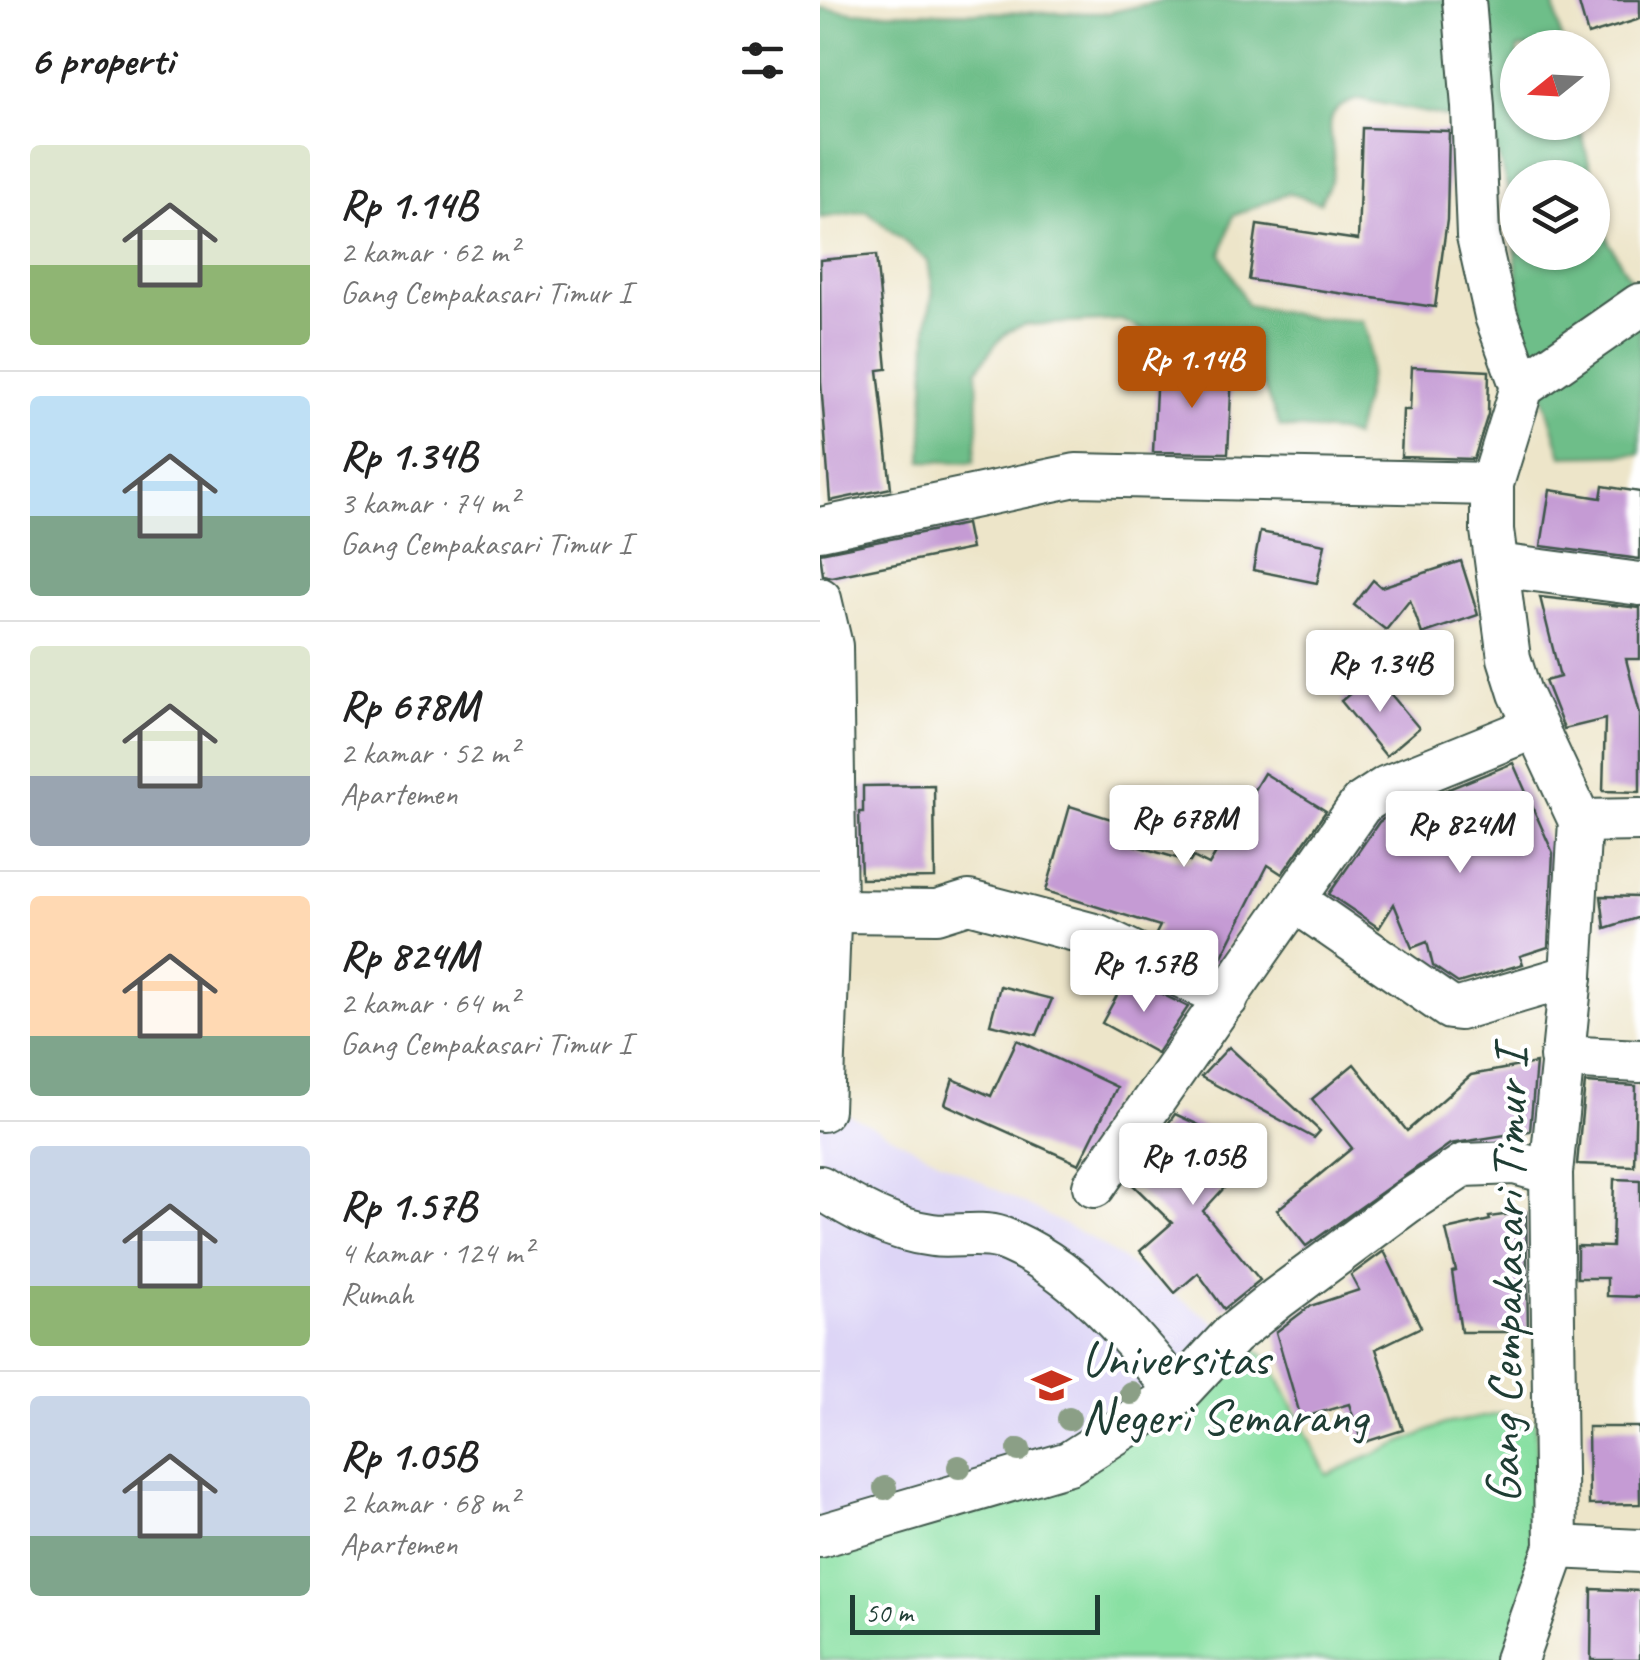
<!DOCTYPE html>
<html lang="id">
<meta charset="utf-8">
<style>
:root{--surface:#fff;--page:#f2f2f2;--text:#222;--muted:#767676;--line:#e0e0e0;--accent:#b45309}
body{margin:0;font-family:Caveat,sans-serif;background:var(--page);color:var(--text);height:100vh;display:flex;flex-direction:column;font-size:38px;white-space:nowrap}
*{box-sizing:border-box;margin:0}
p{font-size:32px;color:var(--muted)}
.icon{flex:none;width:55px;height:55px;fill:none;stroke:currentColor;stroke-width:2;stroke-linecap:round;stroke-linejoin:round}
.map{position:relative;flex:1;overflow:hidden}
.side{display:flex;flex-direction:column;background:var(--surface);width:820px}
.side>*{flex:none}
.needle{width:65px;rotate:252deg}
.fabs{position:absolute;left:680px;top:30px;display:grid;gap:20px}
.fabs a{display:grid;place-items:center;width:110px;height:110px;border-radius:50%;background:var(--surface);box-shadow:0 2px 8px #0004;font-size:50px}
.scale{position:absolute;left:30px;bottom:25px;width:250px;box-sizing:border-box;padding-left:10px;border:5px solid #1f3d34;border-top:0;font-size:28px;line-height:35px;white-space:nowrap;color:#1f3d34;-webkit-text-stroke:8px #fff;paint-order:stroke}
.price{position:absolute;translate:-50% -85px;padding:0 22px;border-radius:10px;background:#fff;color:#222;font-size:32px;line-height:65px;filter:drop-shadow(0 2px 5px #0008)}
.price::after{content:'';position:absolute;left:50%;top:60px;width:30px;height:22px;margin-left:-15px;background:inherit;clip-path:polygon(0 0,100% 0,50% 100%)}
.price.on{background:var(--accent);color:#fff}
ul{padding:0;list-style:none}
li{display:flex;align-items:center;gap:30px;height:250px;padding:0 30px}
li+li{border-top:2px solid var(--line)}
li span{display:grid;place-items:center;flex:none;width:280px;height:200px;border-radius:10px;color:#555}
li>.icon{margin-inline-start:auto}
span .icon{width:120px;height:120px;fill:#fffc;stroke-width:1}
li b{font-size:42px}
h2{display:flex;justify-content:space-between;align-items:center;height:120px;padding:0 30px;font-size:42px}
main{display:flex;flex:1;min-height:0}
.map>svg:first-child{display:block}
</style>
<main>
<section class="side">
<h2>6 properti<svg class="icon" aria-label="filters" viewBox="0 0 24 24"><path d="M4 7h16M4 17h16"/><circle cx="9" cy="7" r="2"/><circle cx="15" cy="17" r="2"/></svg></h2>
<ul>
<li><span style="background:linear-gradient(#dfe7d0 60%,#8fb573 0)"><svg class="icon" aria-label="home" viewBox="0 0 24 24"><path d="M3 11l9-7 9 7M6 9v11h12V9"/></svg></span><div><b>Rp 1.14B</b><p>2 kamar · 62 m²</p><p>Gang Cempakasari Timur I</p></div></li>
<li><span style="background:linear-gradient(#bfe0f5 60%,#7fa58c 0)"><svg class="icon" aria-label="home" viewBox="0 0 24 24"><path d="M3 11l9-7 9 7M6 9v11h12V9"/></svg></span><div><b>Rp 1.34B</b><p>3 kamar · 74 m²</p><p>Gang Cempakasari Timur I</p></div></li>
<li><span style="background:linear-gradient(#dfe7d0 65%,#9aa5b1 0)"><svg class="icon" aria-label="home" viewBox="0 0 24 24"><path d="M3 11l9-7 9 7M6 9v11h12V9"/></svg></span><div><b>Rp 678M</b><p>2 kamar · 52 m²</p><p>Apartemen</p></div></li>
<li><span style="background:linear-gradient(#ffd9b3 70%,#7fa58c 0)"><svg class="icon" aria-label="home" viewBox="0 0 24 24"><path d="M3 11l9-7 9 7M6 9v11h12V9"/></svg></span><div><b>Rp 824M</b><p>2 kamar · 64 m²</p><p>Gang Cempakasari Timur I</p></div></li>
<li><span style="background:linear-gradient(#c9d6e8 70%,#8fb573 0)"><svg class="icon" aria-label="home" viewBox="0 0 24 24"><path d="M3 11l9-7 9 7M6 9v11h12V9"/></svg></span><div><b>Rp 1.57B</b><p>4 kamar · 124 m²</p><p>Rumah</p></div></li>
<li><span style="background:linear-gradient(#c9d6e8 70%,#7fa58c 0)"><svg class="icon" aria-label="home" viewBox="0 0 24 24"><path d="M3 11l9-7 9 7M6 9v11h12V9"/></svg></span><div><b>Rp 1.05B</b><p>2 kamar · 68 m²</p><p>Apartemen</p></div></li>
</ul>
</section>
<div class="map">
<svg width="820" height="1660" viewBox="0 0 820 1660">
<rect width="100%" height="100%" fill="#fff"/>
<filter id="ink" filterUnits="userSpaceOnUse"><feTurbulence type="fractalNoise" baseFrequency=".01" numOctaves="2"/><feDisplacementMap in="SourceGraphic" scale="20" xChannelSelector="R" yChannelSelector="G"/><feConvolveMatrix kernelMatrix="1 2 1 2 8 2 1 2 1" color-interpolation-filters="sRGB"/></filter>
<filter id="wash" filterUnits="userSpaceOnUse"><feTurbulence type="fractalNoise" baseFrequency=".0048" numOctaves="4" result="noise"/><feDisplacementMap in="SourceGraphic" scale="40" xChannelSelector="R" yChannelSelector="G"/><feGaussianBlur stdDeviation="2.25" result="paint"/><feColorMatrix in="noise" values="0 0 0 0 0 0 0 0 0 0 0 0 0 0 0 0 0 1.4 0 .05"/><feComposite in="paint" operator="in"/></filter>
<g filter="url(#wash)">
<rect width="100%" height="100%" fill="#ede5c9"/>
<polygon fill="#ddd5f6" points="28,1114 271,1238 449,1359 507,1475 625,1424 685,1413 0,1660 0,1115"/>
<polygon fill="#89e0a3" stroke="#548e6c" stroke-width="2.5" points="421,1341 449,1359 507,1475 625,1424 685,1413 715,1421 721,1556 684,1660 0,1660 0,1544 252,1472"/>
<path fill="#6ebe89" stroke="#467e5e" stroke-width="2.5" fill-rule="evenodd" d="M345,0H733L743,47L698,48V122L759,123L789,243L820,296V454L742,456L702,324L690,196L669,126L540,99C497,109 513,131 514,164C514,179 506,190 500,203L468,193L413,216L401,254L427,305L493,318L542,321C560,354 543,403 534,437L520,432L460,427L434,363L409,344L330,334L301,320L204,325L189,331L177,342L157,370L158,427L154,462L102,461L108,319L113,291L108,261L47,211L0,218V8L33,12L288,13ZM698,178H772V252H698Z"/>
<g id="blocks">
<g fill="#c59bd4">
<polygon points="758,0 820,0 820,19 768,35"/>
<polygon points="542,128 629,131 627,220 615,307 429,280 437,225 538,240"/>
<polygon points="56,255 67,369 58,370 71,488 10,501 1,382 0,260"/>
<polygon points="592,367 669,371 668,414 654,459 581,457 583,410 590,410"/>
<polygon points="337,368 412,373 408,453 333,452"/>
<polygon points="783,486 820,492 820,559 721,546 730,490 781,498"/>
<polygon points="146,524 151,549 11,577 3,575 0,553"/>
<polygon points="440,532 505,544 497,583 433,570"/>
<polygon points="641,561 658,615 602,634 590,600 566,630 534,605 553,580 561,587"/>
<polygon points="720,597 820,608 820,659 806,659 820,714 820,792 783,791 785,719 744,729 725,681 740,677"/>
<polygon points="554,674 599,728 566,756 521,701"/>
<polygon points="693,763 733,853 728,947 700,956 703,964 638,983 613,966 607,942 592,948 574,904 559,928 509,894 559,822 579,809"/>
<polygon points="444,773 506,811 462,874 448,865 397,966 335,936 340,926 226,891 250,806 301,822 296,840 370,862 373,857 389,865"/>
<polygon points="114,785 115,878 41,879 39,812 43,812 43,786"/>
<polygon points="781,896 820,897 820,917 785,928"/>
<polygon points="307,977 368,1007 337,1053 282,1023"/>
<polygon points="180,986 232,999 217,1035 170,1024"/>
<polygon points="197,1040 297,1087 259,1164 125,1104 133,1079 171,1096"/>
<polygon points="409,1047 500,1131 494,1138 381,1077"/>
<polygon points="716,1063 710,1131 630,1144 486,1246 457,1210 532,1148 492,1099 534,1064 587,1131 651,1075"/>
<polygon points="765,1083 816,1086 814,1166 757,1164"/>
<polygon points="355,1114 437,1152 383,1211 440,1280 404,1309 378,1273 355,1293 320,1251 352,1223 308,1180"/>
<polygon points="794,1179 820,1180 820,1297 787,1296 787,1278 757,1278 757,1246 792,1247"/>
<polygon points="706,1212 708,1332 641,1332 632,1272 636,1271 626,1230 670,1220 669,1217"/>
<polygon points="564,1251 601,1327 556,1349 583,1430 542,1443 529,1404 481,1418 456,1332 490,1306 539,1290 531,1275"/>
<polygon points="768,1427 819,1427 820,1504 769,1505"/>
<polygon points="772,1589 820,1591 820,1660 771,1660"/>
</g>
</g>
</g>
<g filter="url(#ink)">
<use href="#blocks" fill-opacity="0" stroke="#3e564a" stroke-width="2.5"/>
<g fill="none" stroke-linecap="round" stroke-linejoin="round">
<defs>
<g id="minor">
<polyline points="644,0 653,107 658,236 676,316 702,387"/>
<polyline points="0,529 256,475 672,484"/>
<polyline points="677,565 820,584"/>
<polyline points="0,599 11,646 15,911 0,932"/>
<polyline points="760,821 820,820"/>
<polyline points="474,900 630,1008 639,1009 751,976"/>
<polyline points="15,911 117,912 149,902 278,936 407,998"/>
<polyline points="741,1057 820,1061"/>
<polyline points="2,1110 9,923"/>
<polyline points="274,1186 541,804 567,787 715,727"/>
<path d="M0,1187C34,1209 71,1230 112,1235C133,1238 160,1231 181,1238C254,1266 310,1334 358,1393"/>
<polyline points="0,1536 249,1463 358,1393 412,1335 458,1298 586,1203 644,1165 695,1163 731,1173"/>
<polyline points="736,1547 820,1551"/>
<polyline points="696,1660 736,1547 731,1173 751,976 760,821 700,693 689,658 672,530 672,484 702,387 820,305"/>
</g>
</defs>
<use href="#minor" stroke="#3e564a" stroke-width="46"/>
<use href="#minor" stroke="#fff" stroke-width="42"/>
</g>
<g fill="#8b9f86">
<circle cx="311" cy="1393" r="12"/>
<circle cx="249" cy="1419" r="12"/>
<circle cx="199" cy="1450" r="12"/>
<circle cx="139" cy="1467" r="12"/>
<circle cx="65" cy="1488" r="12"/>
</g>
</g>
<defs>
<symbol id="university-bare" viewBox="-9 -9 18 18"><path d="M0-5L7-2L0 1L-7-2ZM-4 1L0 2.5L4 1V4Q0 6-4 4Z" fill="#c8321e" stroke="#fff" stroke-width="2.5" paint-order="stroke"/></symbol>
</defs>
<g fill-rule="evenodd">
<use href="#university-bare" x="204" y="1358" width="55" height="55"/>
</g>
<g text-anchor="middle" stroke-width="8" stroke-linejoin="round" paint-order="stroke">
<g font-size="50" fill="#1f3d34" stroke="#fff">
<text transform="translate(685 1276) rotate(-89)" y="18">Gang Cempakasari Timur I</text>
</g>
<g font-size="50" fill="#1f3d34" stroke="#fff" text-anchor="start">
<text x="261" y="1375">Universitas<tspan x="261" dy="58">Negeri Semarang</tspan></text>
</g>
</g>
</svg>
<div class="fabs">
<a><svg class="needle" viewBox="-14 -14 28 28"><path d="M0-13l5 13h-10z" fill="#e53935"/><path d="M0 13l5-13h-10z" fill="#767676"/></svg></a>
<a><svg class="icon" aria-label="layers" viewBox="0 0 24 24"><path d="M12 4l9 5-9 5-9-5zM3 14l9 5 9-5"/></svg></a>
</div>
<div class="scale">50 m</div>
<b class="price on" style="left:372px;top:411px">Rp 1.14B</b>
<b class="price" style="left:560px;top:715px">Rp 1.34B</b>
<b class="price" style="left:364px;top:870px">Rp 678M</b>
<b class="price" style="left:640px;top:876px">Rp 824M</b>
<b class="price" style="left:324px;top:1015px">Rp 1.57B</b>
<b class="price" style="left:373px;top:1208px">Rp 1.05B</b>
</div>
</main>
